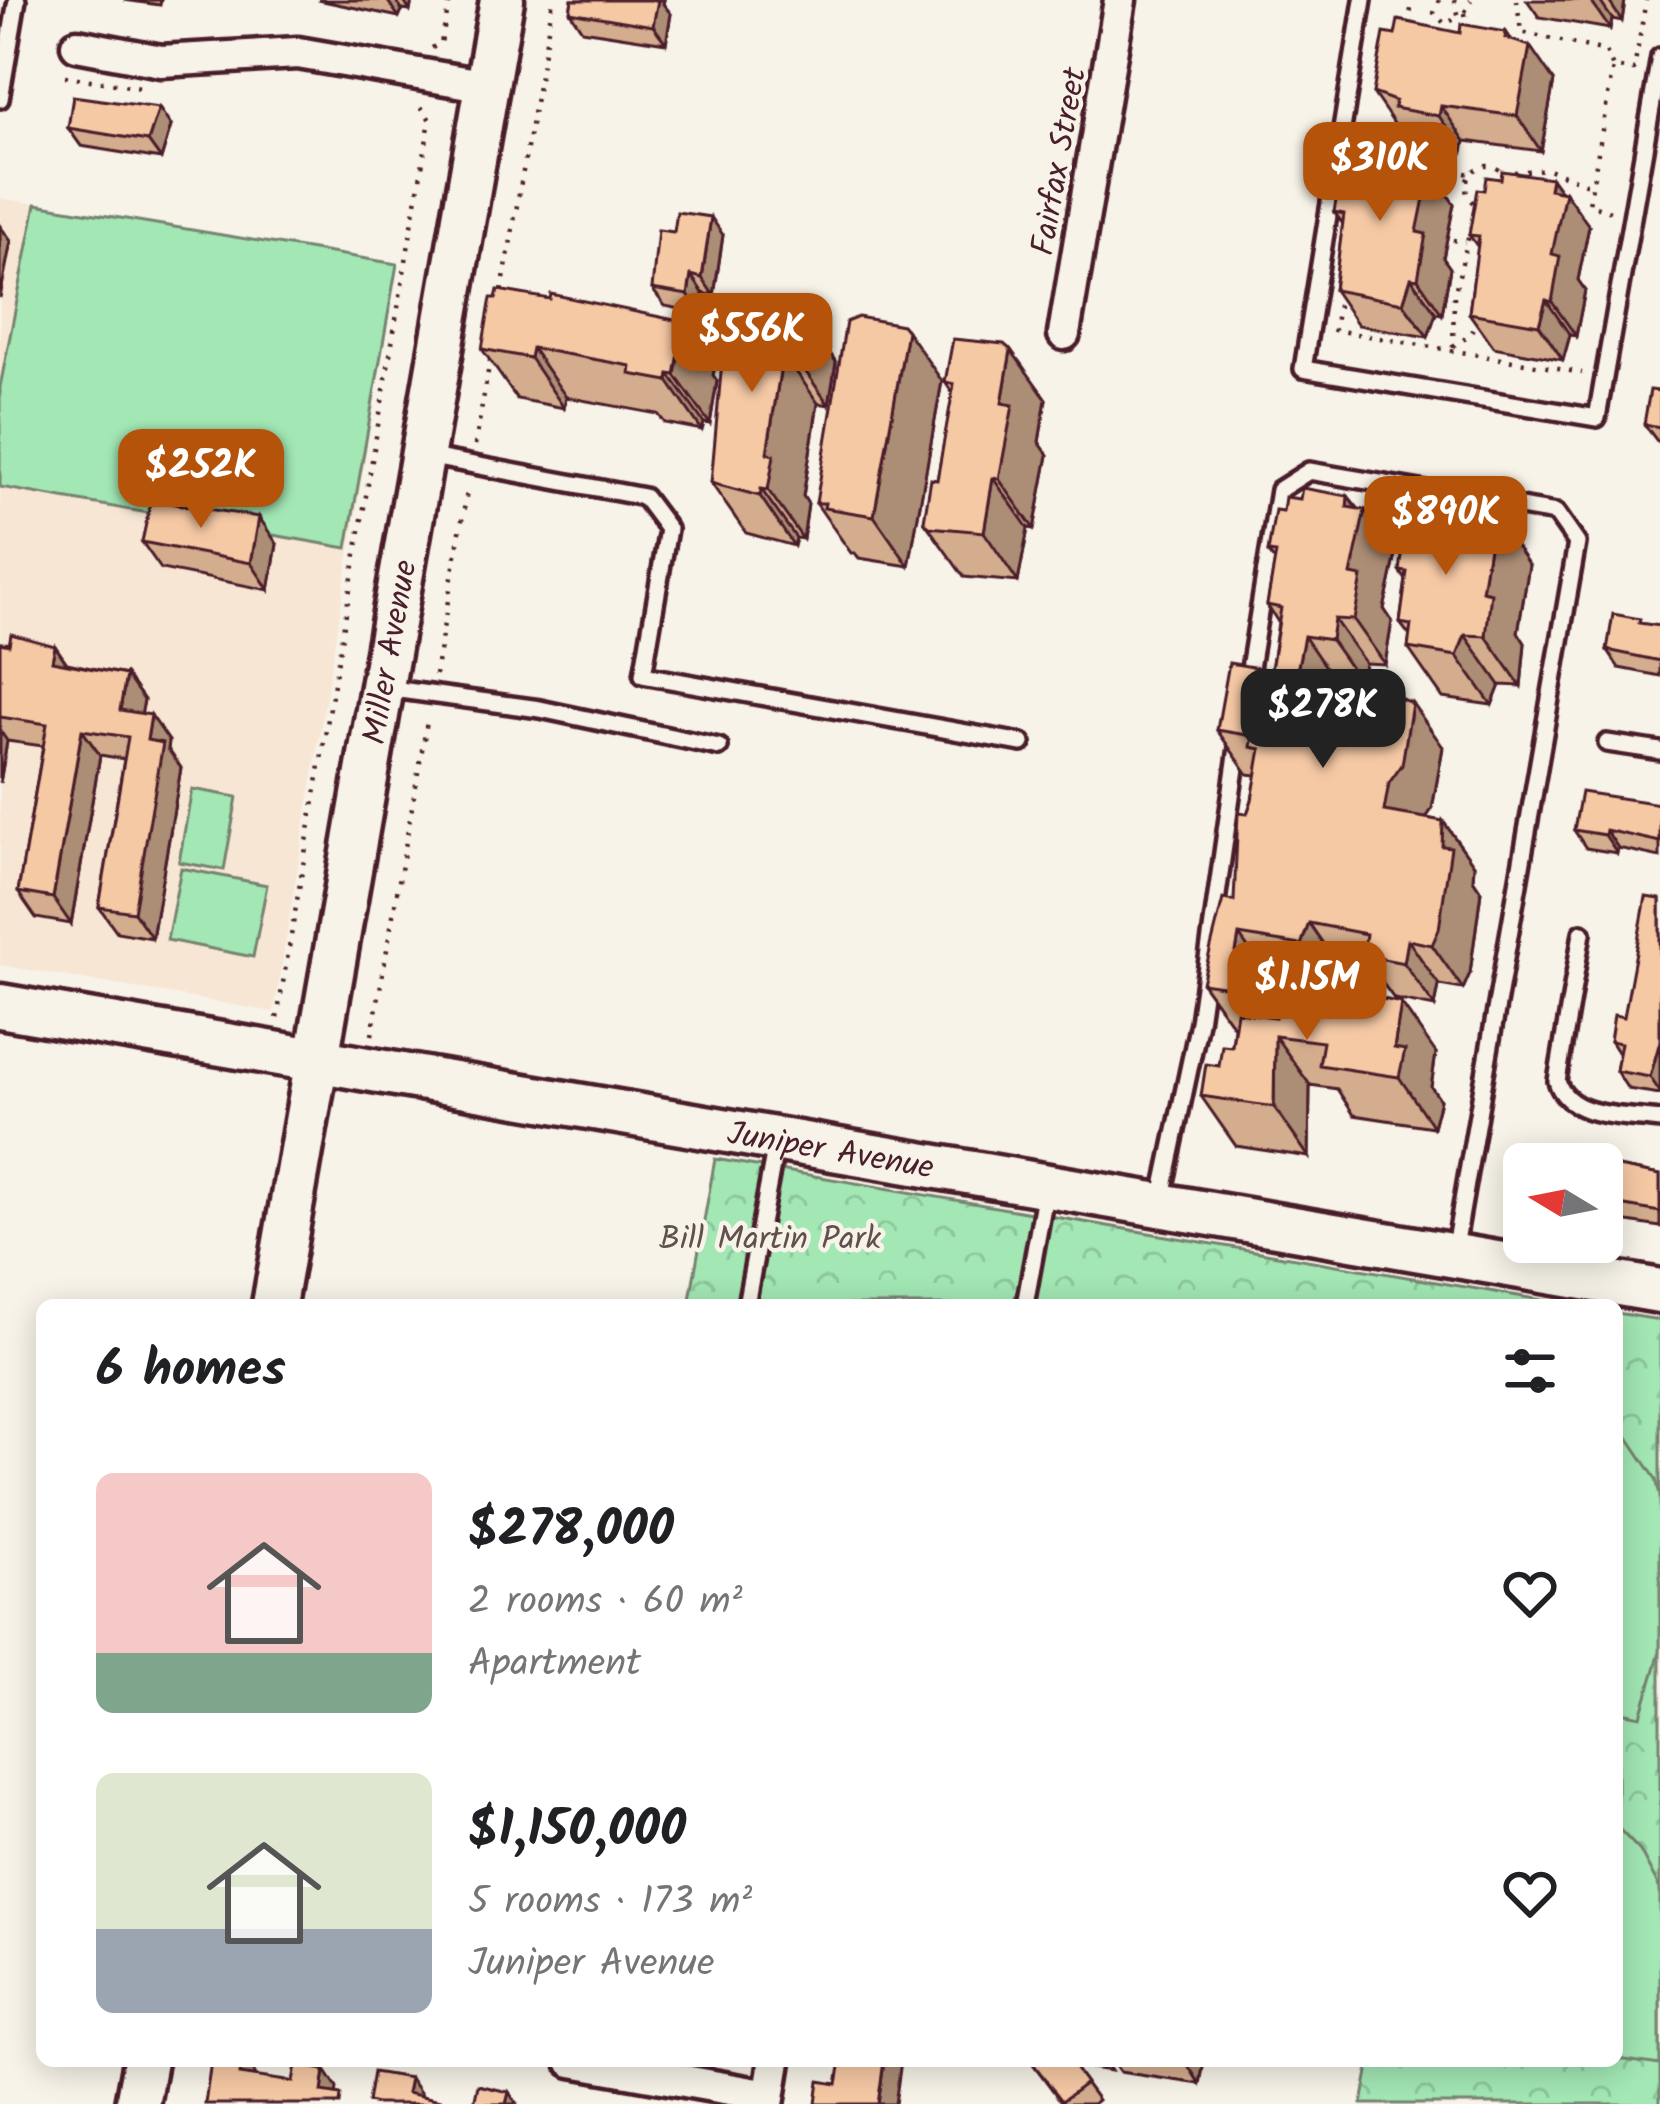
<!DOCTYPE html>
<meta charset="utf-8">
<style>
:root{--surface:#fff;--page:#f6f6f6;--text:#202124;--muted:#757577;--accent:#b45309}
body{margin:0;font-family:Kalam,sans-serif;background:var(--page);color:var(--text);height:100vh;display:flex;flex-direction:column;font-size:45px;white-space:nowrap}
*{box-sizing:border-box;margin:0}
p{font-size:39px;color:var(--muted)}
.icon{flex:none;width:66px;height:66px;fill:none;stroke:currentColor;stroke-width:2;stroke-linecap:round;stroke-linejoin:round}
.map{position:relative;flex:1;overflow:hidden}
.sheet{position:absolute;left:36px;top:1299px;width:1587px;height:768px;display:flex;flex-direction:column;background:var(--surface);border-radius:18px;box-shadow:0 6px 30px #0003}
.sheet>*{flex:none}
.needle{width:78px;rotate:280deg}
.controls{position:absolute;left:1503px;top:1143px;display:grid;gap:24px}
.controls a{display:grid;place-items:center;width:120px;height:120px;border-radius:18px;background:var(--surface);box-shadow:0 6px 30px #0003;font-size:60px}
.price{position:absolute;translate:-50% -102px;padding:0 27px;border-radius:24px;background:var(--accent);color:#fff;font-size:39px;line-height:78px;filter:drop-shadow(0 3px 6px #0008)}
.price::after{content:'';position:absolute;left:50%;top:72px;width:36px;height:27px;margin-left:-18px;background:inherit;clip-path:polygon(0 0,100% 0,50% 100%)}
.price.active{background:#222;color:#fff}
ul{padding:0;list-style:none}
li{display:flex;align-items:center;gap:36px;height:300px;padding:0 60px}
li span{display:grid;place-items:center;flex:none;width:336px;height:240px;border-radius:18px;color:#555}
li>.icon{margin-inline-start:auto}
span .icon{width:144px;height:144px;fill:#fffc;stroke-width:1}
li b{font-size:51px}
h2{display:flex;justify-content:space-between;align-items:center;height:144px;padding:0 60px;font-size:51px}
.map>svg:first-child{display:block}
</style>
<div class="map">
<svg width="1660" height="2104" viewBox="0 0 1660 2104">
<defs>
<pattern id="park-crowns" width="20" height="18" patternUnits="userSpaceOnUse" patternTransform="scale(3)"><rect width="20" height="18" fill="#a2e7b4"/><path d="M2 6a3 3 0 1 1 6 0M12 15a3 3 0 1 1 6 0" fill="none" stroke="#8dc69b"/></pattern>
</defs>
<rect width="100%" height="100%" fill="#f7f3e8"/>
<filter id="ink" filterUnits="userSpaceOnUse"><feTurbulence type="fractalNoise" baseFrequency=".00833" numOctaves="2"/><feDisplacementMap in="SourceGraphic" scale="24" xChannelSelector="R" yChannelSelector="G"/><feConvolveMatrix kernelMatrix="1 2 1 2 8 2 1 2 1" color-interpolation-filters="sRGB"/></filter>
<g filter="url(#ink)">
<polygon fill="#f7e6d4" points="0,198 397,264 274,1012 0,965"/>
<g fill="url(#park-crowns)" stroke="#768370" stroke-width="3">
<polygon points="715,1159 1571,1305 689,1305"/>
<polygon points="1617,1313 1660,1320 1660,2104 1362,2104 1370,2061 1617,2061"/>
</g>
<g fill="#a2e7b4" stroke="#768370" stroke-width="3">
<polygon points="36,204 397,264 347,548 0,487 0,387"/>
<polygon points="192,789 237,797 224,870 179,862"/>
<polygon points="181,868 267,885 253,957 167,940"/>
<polygon points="1617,1421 1656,1479 1660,1496 1660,1652 1641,1716 1617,1711"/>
<polygon points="1617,1827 1640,1851 1660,1889 1660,2065 1617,2059"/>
</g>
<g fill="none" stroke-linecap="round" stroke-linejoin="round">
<defs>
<g id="lane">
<polyline points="1363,0 1303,369 1597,418 1660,57"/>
<polyline points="0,99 17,0"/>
<polyline points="426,456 644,497 668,529 643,675 1022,743"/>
<polyline points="1247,687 1279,490 1309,471 1556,513 1577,543 1454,1253"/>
<polyline points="385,688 540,709 719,747"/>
<polyline points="1607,743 1660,751"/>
<path d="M1582,933L1557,1081C1568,1119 1626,1115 1660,1120"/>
<polyline points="1161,1201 1199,1022 1239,740"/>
<polyline points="746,1305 776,1144"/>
<polyline points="1025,1305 1046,1190"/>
</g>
<g id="street">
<polyline points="77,45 161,61 298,53 487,86"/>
<polyline points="1064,334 1120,0"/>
<polyline points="572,2061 769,2096"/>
<polyline points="768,2104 775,2061"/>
</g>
<g id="secondary">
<path id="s1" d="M0,1006L1660,1291"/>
<path id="s2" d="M274,1305L502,0"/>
<polyline points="137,2104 145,2061"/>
</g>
</defs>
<use href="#lane" stroke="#4a1f2b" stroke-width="24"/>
<use href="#street" stroke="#4a1f2b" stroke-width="39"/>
<use href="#secondary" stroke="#4a1f2b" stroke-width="51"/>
<g stroke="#4a1f2b" stroke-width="4.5" stroke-dasharray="3 9" stroke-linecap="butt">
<polyline points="1439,0 1434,13 1445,24 1459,17 1454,0"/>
<polyline points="1517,0 1521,32 1606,51 1613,67 1634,70 1646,0"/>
<polyline points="1465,12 1471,0"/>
<polyline points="1465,13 1466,27"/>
<polyline points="1408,24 1413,0"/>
<polyline points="432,48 441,43 450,0"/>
<polyline points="65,76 141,88"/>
<polyline points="1386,154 1393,118"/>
<polyline points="1418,163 1470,174"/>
<polyline points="1439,166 1443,142"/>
<circle cx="1487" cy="187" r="21"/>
<polyline points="1502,173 1548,169 1593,186"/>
<polyline points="1610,211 1589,204 1613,67"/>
<polyline points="1441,238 1465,242"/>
<polyline points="502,291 553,0"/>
<polyline points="1340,293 1334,330 1582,373"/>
<polyline points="1453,346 1469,336 1477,320"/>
<polyline points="1453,347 1454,296 1472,222"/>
<polyline points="475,445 491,355"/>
<polyline points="435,675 468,486"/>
<polyline points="277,1018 430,120 420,105"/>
<polyline points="372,1035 428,716"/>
</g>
<use href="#lane" stroke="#f7f3e8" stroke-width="15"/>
<use href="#street" stroke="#f7f3e8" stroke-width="30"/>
<use href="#secondary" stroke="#f7f3e8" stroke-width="42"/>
</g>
<g fill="#d4ad8e" stroke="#4a1f2b" stroke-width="3" fill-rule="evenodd">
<polygon points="124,0 161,0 160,5"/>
<polygon points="318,0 412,0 410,11 402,10 399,17"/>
<polygon points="572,0 664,0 663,4 671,14 666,43 582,30 570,12"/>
<polygon points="1527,0 1625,0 1622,21 1612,19 1610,29 1539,17"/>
<polygon points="1506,32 1512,41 1554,81 1541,151 1465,141 1463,151 1418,142 1411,132 1397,128 1373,93 1395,35"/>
<polygon points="171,126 161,159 81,146 68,128"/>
<polygon points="1426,169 1430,169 1454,204 1443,258 1450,268 1442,314 1436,313 1428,337 1358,325 1334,290 1343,224 1334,212"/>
<polygon points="1561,191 1589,226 1578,280 1585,290 1576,336 1570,335 1563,360 1493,347 1469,313 1478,247 1469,235"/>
<polygon points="674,232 723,235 714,296 703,293 700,313 665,306 652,289"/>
<polygon points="801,313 836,362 829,405 818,403 803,496 808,504 803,539 796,538 794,546 746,533 711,483"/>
<polygon points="679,321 714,371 713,375 717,381 710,424 704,423 702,430 665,423 658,414 566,397 564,408 517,399 482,349"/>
<polygon points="1011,350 1046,399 1039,442 1048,455 1034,529 1028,528 1018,582 964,577 924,521 937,480 953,394 945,382"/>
<polygon points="942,381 909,566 859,558 855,553 851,553 816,503"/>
<polygon points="1660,391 1660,442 1657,441 1644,424"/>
<path d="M1348,496L1396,554L1384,609L1392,621L1385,664L1365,663L1362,682L1394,696L1443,747L1432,809L1426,818L1443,821L1474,865L1473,879L1481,891L1470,973L1463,989L1439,985L1435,1007L1394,999L1376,974L1339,967L1332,988L1436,1053L1431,1087L1440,1100L1433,1127L1354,1115L1337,1089L1310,1085L1309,1157L1236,1146L1201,1096L1232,1046L1234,1027L1202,983L1234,901L1247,814L1252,800L1257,775L1248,774L1217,730L1271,670L1278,622L1267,605L1275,561L1268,552L1283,511L1300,499ZM1270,979L1329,989L1327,1002L1275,1017L1264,1016Z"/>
<polygon points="1414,529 1529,565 1518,632 1525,643 1521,686 1500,685 1492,705 1443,698 1408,648 1410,636 1400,623 1406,580 1400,571"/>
<polygon points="142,542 277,544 269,590 161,569"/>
<polygon points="1644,624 1660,626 1660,676 1619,668 1607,650"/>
<polygon points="0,643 55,646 67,663 126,675 144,700 141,714 169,741 168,749 181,768 152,938 117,932 99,907 124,759 100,755 71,924 36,918 18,892 43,746 7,741 0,783"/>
<polygon points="1660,804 1660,857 1618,848 1617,853 1586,848 1574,830"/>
<polygon points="1660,899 1660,1094 1628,1089 1616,1071 1619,1055 1610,1041 1624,1017"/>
<polygon points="1602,1164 1660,1175 1660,1227 1602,1218"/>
<polygon points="1031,2061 1105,2061 1111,2071 1072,2065 1098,2100 1093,2104 1063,2104"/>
<polygon points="1112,2061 1204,2061 1200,2084 1120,2072"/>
</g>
<g fill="#ac8d74" stroke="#4a1f2b" stroke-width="3">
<polygon points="387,0 395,0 402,10 399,17"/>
<polygon points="403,0 412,0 410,11"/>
<polygon points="653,0 664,0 663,4 671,14 666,43 653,26"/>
<polygon points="1593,0 1599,0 1612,19 1610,29 1592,3"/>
<polygon points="1608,0 1625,0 1622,21"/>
<polygon points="1506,32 1527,62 1530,46 1554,81 1541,151 1517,116 1505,38"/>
<polygon points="1441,106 1465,141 1463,151 1439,116"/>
<polygon points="159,108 171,126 161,159 148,141"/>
<polygon points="1416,155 1429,174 1430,169 1454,204 1443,258 1450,268 1442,314 1418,279 1414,167"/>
<polygon points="1551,178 1564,196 1565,192 1589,226 1578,280 1585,290 1576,336 1552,302 1549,189"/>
<polygon points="711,217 723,235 714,296 702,278"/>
<polygon points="0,226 11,241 0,298"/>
<polygon points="691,275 703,293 700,313 688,295"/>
<polygon points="1411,278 1436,313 1428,337 1403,303"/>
<polygon points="1546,300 1570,335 1563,360 1539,325"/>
<polygon points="801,313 836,362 829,405 794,355"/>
<polygon points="679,321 714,371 713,375 717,381 710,424 675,375"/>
<polygon points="907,331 942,381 909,566 874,516"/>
<polygon points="532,348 566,397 564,408 530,358"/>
<polygon points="1011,350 1046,399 1039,442 1048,455 1034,529 999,479 1002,403"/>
<polygon points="783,353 818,403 803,496 808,504 803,539 768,490 767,453"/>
<polygon points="669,374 704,423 702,430 668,381"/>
<polygon points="993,478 1028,528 1018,582 984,532"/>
<polygon points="761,489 796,538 794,546 760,496"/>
<polygon points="1348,496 1363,517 1365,510 1396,554 1384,609 1392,621 1385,664 1354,620 1347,507"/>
<polygon points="1494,515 1529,565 1518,632 1525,643 1521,686 1486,636 1482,591"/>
<polygon points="259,517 277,544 269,590 251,563"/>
<polygon points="1334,619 1365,663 1362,684 1331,640"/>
<polygon points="1465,635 1500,685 1492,705 1457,656"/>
<polygon points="1304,636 1334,680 1296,676"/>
<polygon points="55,646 72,671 52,661"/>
<polygon points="126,675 144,700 137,736 120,710"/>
<polygon points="1386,684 1410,718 1412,703 1443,747 1432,809 1420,827 1384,811"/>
<polygon points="151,715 169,741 168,749 181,768 152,938 134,912 147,740"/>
<polygon points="0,730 7,741 0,783"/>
<polygon points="82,730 100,755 71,924 53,898"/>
<polygon points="1443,821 1474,865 1473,879 1481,891 1470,973 1463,989 1432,945"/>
<polygon points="1606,830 1618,848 1617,853 1605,835"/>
<polygon points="1309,923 1339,967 1332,989 1301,945"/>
<polygon points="1239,935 1270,979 1261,1031 1230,987"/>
<polygon points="1408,940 1439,985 1435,1007 1404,963"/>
<polygon points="1401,1003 1436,1053 1431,1087 1440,1100 1433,1127 1399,1077 1394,1048"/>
<polygon points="1275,1036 1310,1085 1309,1157 1274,1107"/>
<polygon points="1660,1041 1660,1092 1650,1077"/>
<polygon points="242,2061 247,2061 255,2073 252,2092 240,2074"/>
<polygon points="884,2061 901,2061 895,2104 878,2104"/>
<polygon points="1185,2061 1204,2061 1200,2084"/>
<polygon points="325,2070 337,2088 335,2104 322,2092"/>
<polygon points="410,2078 428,2104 407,2093"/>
<polygon points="509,2092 517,2104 506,2104"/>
</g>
<g fill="#f6c9a5" stroke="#4a1f2b" stroke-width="3">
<polygon points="572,0 658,0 653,26 570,12"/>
<polygon points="1398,20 1460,33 1461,24 1506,32 1505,38 1530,46 1517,116 1441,106 1439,116 1394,108 1395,101 1373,93 1384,33 1395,35"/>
<polygon points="73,96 159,108 148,141 68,128"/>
<polygon points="1368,147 1416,155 1414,167 1430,169 1417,232 1426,234 1418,279 1411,278 1403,303 1334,290 1344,214 1334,212 1342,166 1349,167 1351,154 1366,157"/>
<polygon points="1502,171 1551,178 1549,189 1565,192 1552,254 1560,256 1552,302 1546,300 1539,325 1469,313 1479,236 1469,235 1477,189 1484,190 1486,177 1501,179"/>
<polygon points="677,212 711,217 702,278 691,275 688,295 652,289 658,230 674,232"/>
<polygon points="498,290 550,299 551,294 679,321 677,331 683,332 675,375 669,374 668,381 630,374 631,366 532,348 530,358 482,349 491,298 496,298"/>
<polygon points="750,299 794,305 801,313 794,355 783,353 767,453 774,455 768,490 761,489 760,496 711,483 723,350 734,351 741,302"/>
<polygon points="858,317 902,325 907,331 874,516 824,508 825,503 816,503 846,322"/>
<polygon points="953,339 1004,344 1011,350 1002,403 1013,405 999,479 993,478 984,532 929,527 924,521 931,479 937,480 954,384 945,382"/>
<polygon points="1650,390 1660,391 1660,427 1644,424"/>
<polygon points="1302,488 1348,496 1347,507 1365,510 1351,575 1362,577 1354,620 1334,619 1331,640 1304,636 1296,676 1386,684 1384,692 1412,703 1402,765 1389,783 1384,811 1443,821 1442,846 1451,847 1439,929 1432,945 1408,940 1404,963 1363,955 1366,934 1309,923 1301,945 1239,935 1230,987 1202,983 1223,899 1234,901 1238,813 1247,814 1252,800 1261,749 1251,747 1253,736 1217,730 1229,663 1271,670 1281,608 1267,605 1276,553 1268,552 1275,510 1283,511 1285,497 1300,499"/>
<polygon points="151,500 259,517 251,563 142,542"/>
<polygon points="1421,503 1494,515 1482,591 1491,593 1486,636 1465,635 1457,656 1408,648 1411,625 1400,623 1407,572 1400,571 1406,525 1414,529"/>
<polygon points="1613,614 1640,619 1639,623 1660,626 1660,661 1607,650"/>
<polygon points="11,634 55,646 52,661 126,675 120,710 151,715 147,740 163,743 134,912 99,907 128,737 82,730 53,898 18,892 47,724 0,717 0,643 9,645"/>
<polygon points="1581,792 1660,804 1660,842 1606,830 1605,835 1574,830"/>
<polygon points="1646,897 1660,899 1660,1041 1650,1077 1616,1071 1621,1043 1610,1041 1614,1015 1624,1017"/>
<polygon points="1330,987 1401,1003 1394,1048 1405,1050 1399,1077 1319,1065 1323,1042 1275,1036 1274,1107 1201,1096 1206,1064 1219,1066 1222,1045 1232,1046 1237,1012 1275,1017 1278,995 1327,1002"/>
<polygon points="1522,1150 1601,1164 1524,1164 1524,1184 1516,1182"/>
<polygon points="1602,1164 1660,1175 1660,1212 1602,1202"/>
<polygon points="211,2061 242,2061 240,2074 293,2082 296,2065 325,2070 322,2092 341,2095 340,2104 205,2104"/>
<polygon points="841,2061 884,2061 878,2104 816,2104 819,2081 837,2084"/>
<polygon points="1031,2061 1070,2061 1086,2083 1062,2101"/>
<polygon points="373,2072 410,2078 407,2093 460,2104 377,2104 368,2102"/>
<polygon points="478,2085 509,2092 506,2104 474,2104"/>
</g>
</g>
<g text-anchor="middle" stroke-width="9" stroke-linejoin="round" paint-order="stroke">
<g font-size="33" fill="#4a1f2b" stroke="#f7f3e8">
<text transform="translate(1057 161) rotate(-80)" y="12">Fairfax Street</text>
<text dy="12" stroke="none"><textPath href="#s2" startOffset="663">Miller Avenue</textPath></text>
<text dy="12" stroke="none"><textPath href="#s1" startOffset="843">Juniper Avenue</textPath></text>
</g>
<g font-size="33" fill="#60514d" stroke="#f7f3e8">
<text x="770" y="1249">Bill Martin Park</text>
</g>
</g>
</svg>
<div class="controls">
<a><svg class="needle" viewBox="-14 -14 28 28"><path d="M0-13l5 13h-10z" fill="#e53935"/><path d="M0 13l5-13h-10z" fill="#757577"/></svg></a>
</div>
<b class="price" style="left:1380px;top:224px">$310K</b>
<b class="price" style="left:752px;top:395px">$556K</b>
<b class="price" style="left:201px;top:531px">$252K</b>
<b class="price" style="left:1446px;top:578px">$890K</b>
<b class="price active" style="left:1323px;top:771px">$278K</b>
<b class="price" style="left:1307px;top:1043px">$1.15M</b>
<section class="sheet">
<h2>6 homes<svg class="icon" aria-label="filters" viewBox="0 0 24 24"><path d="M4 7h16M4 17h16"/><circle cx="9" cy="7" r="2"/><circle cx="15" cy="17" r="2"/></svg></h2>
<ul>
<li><span style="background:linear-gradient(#f6c9c9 75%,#7fa58c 0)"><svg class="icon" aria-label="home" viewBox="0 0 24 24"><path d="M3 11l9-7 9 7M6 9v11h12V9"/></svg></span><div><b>$278,000</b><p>2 rooms · 60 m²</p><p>Apartment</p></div><svg class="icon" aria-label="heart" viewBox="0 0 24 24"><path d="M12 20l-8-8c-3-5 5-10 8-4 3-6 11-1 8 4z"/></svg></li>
<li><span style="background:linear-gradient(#dfe7d0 65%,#9aa5b1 0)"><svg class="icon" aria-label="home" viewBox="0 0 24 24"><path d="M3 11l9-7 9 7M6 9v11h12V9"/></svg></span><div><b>$1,150,000</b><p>5 rooms · 173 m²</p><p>Juniper Avenue</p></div><svg class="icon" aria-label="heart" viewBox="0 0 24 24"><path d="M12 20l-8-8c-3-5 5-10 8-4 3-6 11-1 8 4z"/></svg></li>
</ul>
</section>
</div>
